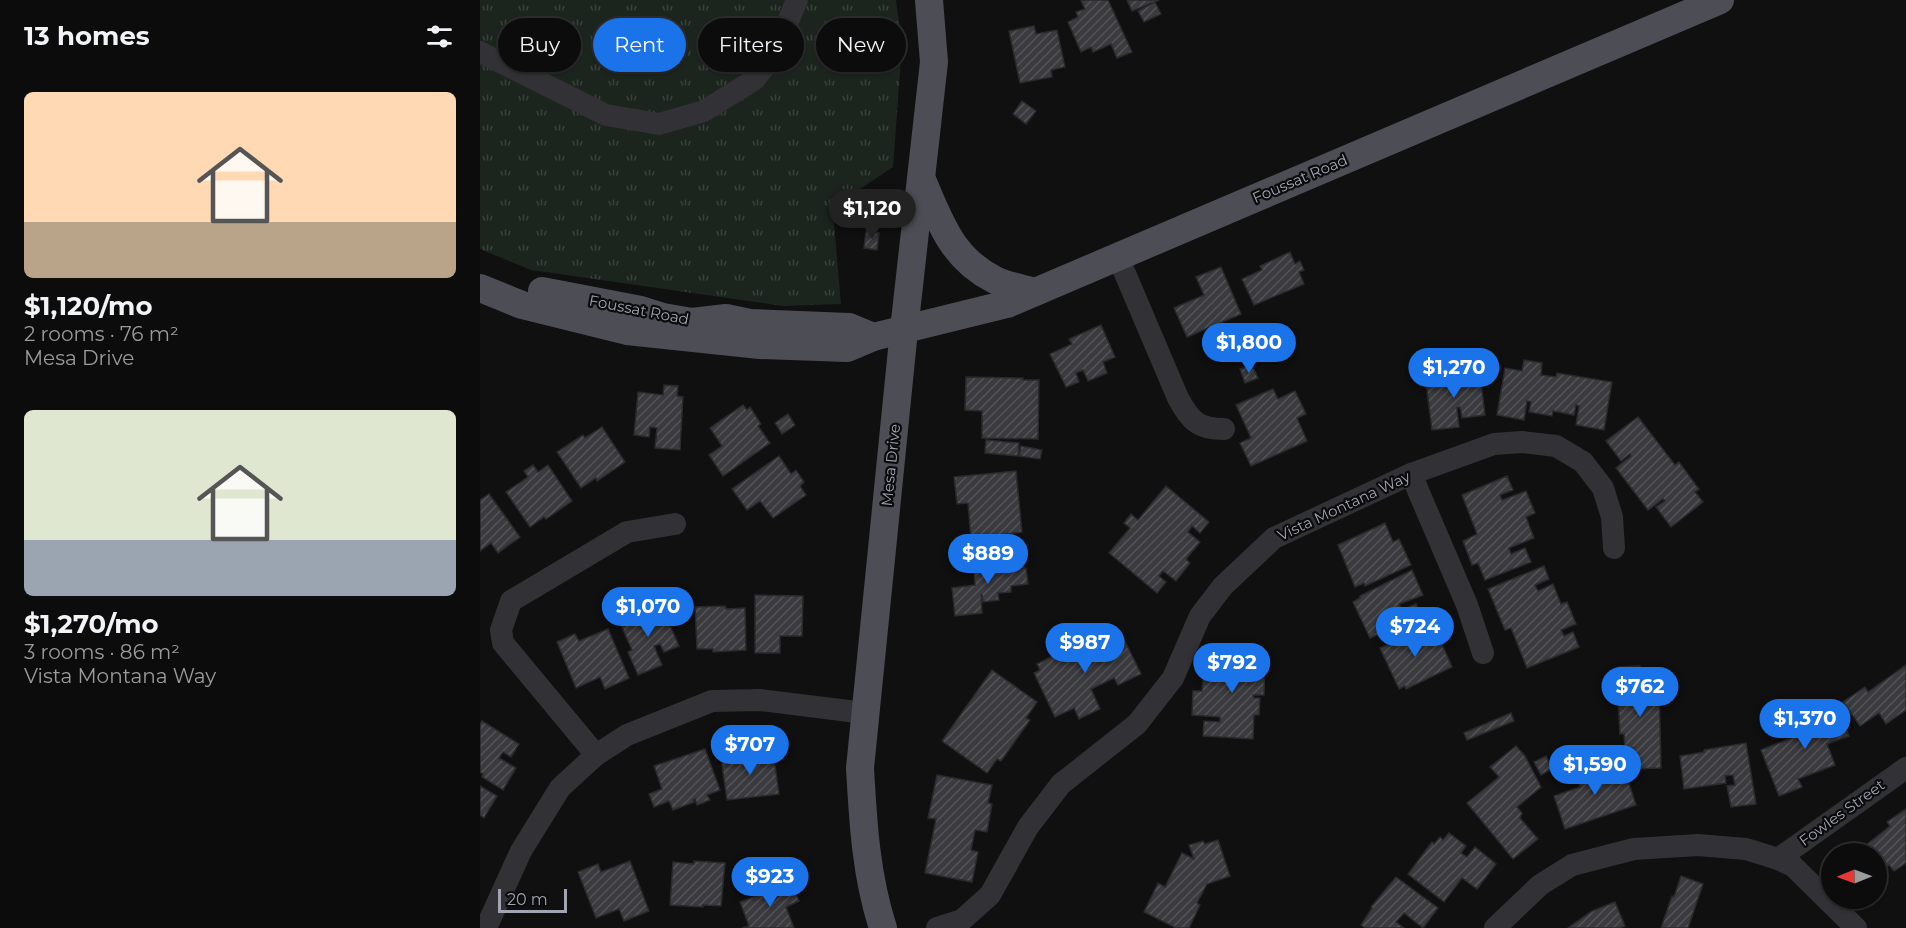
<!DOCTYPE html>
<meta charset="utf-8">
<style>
:root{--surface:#0c0c0d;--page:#1a1a1b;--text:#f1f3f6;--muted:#9a9b9d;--line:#2c2c2e;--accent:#1a73e8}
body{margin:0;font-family:Montserrat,sans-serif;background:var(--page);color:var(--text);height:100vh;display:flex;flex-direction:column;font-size:22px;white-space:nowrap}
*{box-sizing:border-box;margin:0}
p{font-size:20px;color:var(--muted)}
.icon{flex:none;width:33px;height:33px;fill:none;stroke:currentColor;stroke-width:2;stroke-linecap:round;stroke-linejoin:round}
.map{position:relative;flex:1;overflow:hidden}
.drawer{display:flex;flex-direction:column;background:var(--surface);width:480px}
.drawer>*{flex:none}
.guide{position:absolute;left:18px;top:18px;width:570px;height:54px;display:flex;gap:12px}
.needle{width:39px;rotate:269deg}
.tools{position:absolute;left:1341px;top:843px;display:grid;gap:12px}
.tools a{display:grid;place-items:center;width:66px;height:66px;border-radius:50%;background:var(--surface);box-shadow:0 2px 4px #0004,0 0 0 2px var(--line);font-size:30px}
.scale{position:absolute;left:18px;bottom:15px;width:69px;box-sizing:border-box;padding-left:6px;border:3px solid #a1a4b3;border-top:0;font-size:16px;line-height:21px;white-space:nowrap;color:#a1a4b3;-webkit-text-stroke:4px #0b0b0c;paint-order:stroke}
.price{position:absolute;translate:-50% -51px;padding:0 14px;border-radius:21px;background:var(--accent);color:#fff;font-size:20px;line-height:39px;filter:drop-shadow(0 2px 3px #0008)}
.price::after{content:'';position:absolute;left:50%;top:36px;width:18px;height:14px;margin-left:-9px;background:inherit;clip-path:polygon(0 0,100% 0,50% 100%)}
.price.on{background:#222;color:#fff}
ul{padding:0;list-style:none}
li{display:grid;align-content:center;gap:12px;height:318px;padding:0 24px}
li span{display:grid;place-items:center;height:186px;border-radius:9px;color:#555}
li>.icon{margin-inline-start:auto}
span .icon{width:108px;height:108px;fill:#fffc;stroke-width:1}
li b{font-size:26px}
h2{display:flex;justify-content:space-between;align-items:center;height:72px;padding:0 24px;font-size:26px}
.pill{padding:0 21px;border-radius:27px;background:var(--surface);box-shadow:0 2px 4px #0004,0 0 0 2px var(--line);font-size:21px;line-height:54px}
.pill.on{background:var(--accent);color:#fff}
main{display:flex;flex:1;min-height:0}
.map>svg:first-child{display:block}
</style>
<main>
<section class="drawer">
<h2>13 homes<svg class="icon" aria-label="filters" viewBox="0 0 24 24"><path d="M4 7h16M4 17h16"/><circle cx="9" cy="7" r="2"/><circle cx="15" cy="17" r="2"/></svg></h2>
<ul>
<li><span style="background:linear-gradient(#ffd9b3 70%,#b9a48a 0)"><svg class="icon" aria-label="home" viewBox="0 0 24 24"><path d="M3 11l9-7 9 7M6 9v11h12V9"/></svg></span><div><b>$1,120/mo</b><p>2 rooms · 76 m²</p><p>Mesa Drive</p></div></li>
<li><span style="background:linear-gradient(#dfe7d0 70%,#9aa5b1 0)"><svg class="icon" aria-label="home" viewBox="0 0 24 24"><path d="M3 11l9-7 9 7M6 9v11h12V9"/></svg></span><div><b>$1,270/mo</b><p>3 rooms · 86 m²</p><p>Vista Montana Way</p></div></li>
</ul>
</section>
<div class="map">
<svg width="1426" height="928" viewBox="0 0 1426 928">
<defs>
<pattern id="grass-tufts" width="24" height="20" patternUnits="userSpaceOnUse" patternTransform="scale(1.5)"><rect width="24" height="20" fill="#1c241e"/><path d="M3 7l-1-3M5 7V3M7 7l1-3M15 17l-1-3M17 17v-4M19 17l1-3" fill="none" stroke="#3a413c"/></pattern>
<pattern id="building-hatch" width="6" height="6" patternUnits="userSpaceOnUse" patternTransform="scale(1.5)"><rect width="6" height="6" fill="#3a3a3f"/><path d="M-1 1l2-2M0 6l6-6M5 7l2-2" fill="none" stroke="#535458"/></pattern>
</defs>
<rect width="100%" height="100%" fill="#101011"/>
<polygon fill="url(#grass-tufts)" points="0,0 416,0 422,45 413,167 380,189 354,224 361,304 303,306 51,270 0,249"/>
<g fill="url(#building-hatch)" stroke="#2a2a2d" stroke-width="1.5">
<polygon points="604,0 628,0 652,52 637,58 631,44 613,52 611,47 601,52 588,22 598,17 596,12 605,9 601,1"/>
<polygon points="647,0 679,0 652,11"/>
<polygon points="675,2 681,14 664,22 658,11"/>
<polygon points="554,26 556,34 577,30 585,67 571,70 572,77 540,83 529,31"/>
<polygon points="542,101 556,111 546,124 533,114"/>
<polygon points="386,231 399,233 397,250 384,248"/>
<polygon points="810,252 815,264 820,261 824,270 819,272 824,284 774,305 762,279 782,270 780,266"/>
<polygon points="741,267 761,314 707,337 694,308 724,295 716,277"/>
<polygon points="621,325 635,357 623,362 627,373 608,381 603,370 596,373 599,382 586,387 570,354 592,344 589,339"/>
<polygon points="1044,360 1062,363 1061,375 1076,377 1077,373 1132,382 1124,430 1096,425 1099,406 1096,405 1094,415 1073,411 1072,416 1049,412 1051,402 1047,401 1044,420 1017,415 1025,368 1042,371"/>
<polygon points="772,365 778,378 765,383 760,369"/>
<polygon points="985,371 986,377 1000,375 1005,415 982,418 980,407 977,408 979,427 952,430 946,382 959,381 958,374"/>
<polygon points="486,377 543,378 543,380 559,380 558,439 502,438 502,411 485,410"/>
<polygon points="184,385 198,386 197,396 203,397 200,450 175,448 177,428 170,427 169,437 154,435 158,392 183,395"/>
<polygon points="793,389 798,399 815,391 826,414 817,418 827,441 771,466 760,443 771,438 756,405"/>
<polygon points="263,405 267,410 270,407 281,424 278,426 290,443 243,476 229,455 242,446 230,428"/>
<polygon points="308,414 315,425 302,434 295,423"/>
<polygon points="1158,417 1195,465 1199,462 1219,489 1215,492 1223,502 1191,527 1176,507 1185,501 1183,499 1168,510 1136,468 1151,456 1150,454 1141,461 1126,441"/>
<polygon points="122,427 145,462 117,481 116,478 101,488 77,452 103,435 105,438"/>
<polygon points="506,440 539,443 538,456 505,453"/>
<polygon points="541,446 562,450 560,459 539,456"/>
<polygon points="299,456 311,474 316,470 324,482 320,486 326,495 293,518 280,501 267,510 252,489"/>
<polygon points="53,465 58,472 68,465 92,501 66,519 64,517 50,527 26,492 48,477 44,471"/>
<polygon points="536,471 542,532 491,539 488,503 477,504 474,477"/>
<polygon points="1027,476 1033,490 1020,495 1022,500 1046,491 1055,513 1046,517 1054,538 1029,548 1031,554 1045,548 1051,562 1005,580 998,563 992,565 983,541 997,534 982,495"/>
<polygon points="686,486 729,522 720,533 712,526 708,532 720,542 706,559 710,563 696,581 683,571 679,576 686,582 677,593 629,553 650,528 644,523 651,514 658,520"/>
<polygon points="9,494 40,537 18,553 11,543 0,551 0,500"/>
<polygon points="905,523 913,542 919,539 931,565 885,586 884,583 875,587 858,545"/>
<polygon points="527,558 527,561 536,560 537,569 546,568 548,584 531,586 531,592 518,593 519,600 503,602 502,595 501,595 502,613 475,616 472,588 495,585 493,562"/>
<polygon points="1064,566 1069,579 1055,585 1058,591 1073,584 1081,604 1087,602 1096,624 1081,630 1084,636 1093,632 1099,647 1047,668 1031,628 1025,630 1008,589"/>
<polygon points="932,570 943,595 919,604 922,610 936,604 942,618 899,637 897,635 890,638 873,602 880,598 880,596"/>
<polygon points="275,595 323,596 322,636 300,636 300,653 275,653"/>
<polygon points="245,606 246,609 265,608 266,650 233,652 233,649 217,649 215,607"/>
<polygon points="182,607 199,646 184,652 180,644 174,646 182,665 158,675 148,652 152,650 141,625 144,623 142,618 157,611 160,617"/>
<polygon points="946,626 955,645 961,642 972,667 926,689 925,686 919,689 900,648"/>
<polygon points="128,629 149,678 125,689 120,677 96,688 77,642 95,634 99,641"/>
<polygon points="640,631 661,674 638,685 634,678 611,689 620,709 599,719 594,708 575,717 554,673 560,670 557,664 584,650 588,658 609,647 605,640 620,633 623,639"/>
<polygon points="736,648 785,651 784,695 773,695 774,698 780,698 779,715 774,715 773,739 723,736 724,721 740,722 740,717 712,715 713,691 722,691 724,669 751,670 751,664 735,663"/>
<polygon points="1426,665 1426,710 1406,724 1399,713 1380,726 1363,702 1385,687 1388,692"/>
<polygon points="1160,666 1162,684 1179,683 1181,768 1153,769 1153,748 1145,748 1144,734 1140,734 1137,678 1139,678 1139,667"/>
<polygon points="512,670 557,702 546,718 550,720 521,761 517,759 507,773 462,741"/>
<polygon points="1357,706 1369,736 1347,744 1355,765 1318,779 1322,787 1299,796 1281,750 1316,736 1311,724"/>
<polygon points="1031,713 1034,721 987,740 984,733"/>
<polygon points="2,721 39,744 31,757 23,752 19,758 36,768 23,790 2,777 3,774 0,772 0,724"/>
<polygon points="1266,743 1276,804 1251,807 1247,786 1255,785 1253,775 1245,776 1246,783 1204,789 1200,756 1224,752 1224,750"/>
<polygon points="1036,746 1045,756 1061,787 1037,807 1042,813 1040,818 1058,839 1033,859 987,803 1019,777 1010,767"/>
<polygon points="225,749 240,790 227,795 230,800 217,805 215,799 213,800 214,802 193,810 189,801 174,807 169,794 182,789 174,766"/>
<polygon points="293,751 299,794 247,800 241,758"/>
<polygon points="1066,756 1072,769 1061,775 1054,762"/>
<polygon points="1124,762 1129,776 1145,771 1156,805 1085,829 1074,796 1100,787 1095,772"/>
<polygon points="457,775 512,785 508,803 512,804 507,832 495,830 491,850 498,852 492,882 445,873 456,819 448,818"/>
<polygon points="0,786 17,796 4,818 0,815"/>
<polygon points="1426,809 1426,863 1414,871 1409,865 1396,874 1396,854 1375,854 1410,826 1407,822"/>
<polygon points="969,833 986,846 981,853 987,857 995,847 1016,864 997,889 982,878 964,902 928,874 952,842 954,844 960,837 963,840"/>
<polygon points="738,840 750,876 727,884 717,903 720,905 709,928 696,928 664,912 678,883 685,887 702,853 714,859 709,845 723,841 725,844"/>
<polygon points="150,861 169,911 144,921 139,909 116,918 98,872 118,864 121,872"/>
<polygon points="214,861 245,863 241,906 223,905 223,907 190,905 193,862 214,864"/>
<polygon points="1201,876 1223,884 1208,928 1181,928 1192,896 1194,897"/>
<polygon points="916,877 958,908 943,928 924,913 916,922 924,928 885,928 881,925 892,908 891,907"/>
<polygon points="306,884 308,887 313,885 319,901 306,907 314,928 262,928 269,926 260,902"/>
<polygon points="1135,902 1145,926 1140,928 1088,928 1112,911"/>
</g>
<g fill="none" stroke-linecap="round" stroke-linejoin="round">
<g stroke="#313136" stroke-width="22">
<polyline points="0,52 126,115 179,124 224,111 274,80 294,55 317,0"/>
<path d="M638,257L698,398C710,420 717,429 744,429"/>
<polyline points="931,474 987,605 1003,653"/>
<polyline points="116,755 23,643 21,630 31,601 147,532 195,524"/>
<polyline points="1298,859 1426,768"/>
<polyline points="6,928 41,851 80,788 116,755 147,735 232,701 280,700 385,713"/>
<polyline points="457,928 482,920 510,895 548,827 581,784 657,724 693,678 720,616 743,586 794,538 931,474 1014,444 1042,442 1076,446 1103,462 1123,488 1132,517 1134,548"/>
<polyline points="1015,928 1060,885 1092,865 1154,849 1218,845 1266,849 1298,859 1313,866 1376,928"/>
</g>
<g stroke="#4d4e55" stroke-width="28">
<path d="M442,180C460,221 471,258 515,280C527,286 542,288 555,292"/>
<polyline points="0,288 42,305 147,331 280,345 367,348 393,337 527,304 1240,0"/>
<polyline points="62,291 161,310 183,317 212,322 246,318 270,323 369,327 393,337"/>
<path d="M403,928C386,876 383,822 380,768L424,330L454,62L449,0"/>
</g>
</g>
<g text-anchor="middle" stroke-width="4.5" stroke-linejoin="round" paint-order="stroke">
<g font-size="15" fill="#a1a4b3" stroke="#0b0b0c">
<text transform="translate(820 179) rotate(-23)" y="5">Foussat Road</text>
<text transform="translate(159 310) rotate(11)" y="5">Foussat Road</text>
<text transform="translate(411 465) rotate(-84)" y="5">Mesa Drive</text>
<text transform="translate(864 506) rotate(-25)" y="5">Vista Montana Way</text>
<text transform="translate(1362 813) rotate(-36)" y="5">Fowles Street</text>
</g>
</g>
</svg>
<div class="tools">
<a><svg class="needle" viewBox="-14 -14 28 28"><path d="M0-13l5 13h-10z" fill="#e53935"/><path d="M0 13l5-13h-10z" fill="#9a9b9d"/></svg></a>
</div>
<div class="scale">20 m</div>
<b class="price on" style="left:392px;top:240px">$1,120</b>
<b class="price" style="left:769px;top:374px">$1,800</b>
<b class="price" style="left:974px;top:399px">$1,270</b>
<b class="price" style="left:508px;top:585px">$889</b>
<b class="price" style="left:168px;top:638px">$1,070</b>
<b class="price" style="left:935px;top:658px">$724</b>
<b class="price" style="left:605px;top:674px">$987</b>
<b class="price" style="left:752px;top:694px">$792</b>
<b class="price" style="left:1160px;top:718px">$762</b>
<b class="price" style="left:1325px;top:750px">$1,370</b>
<b class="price" style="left:270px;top:776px">$707</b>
<b class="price" style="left:1115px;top:796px">$1,590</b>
<b class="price" style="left:290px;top:908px">$923</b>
<div class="guide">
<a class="pill">Buy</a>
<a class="pill on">Rent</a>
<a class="pill">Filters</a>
<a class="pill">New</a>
</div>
</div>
</main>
